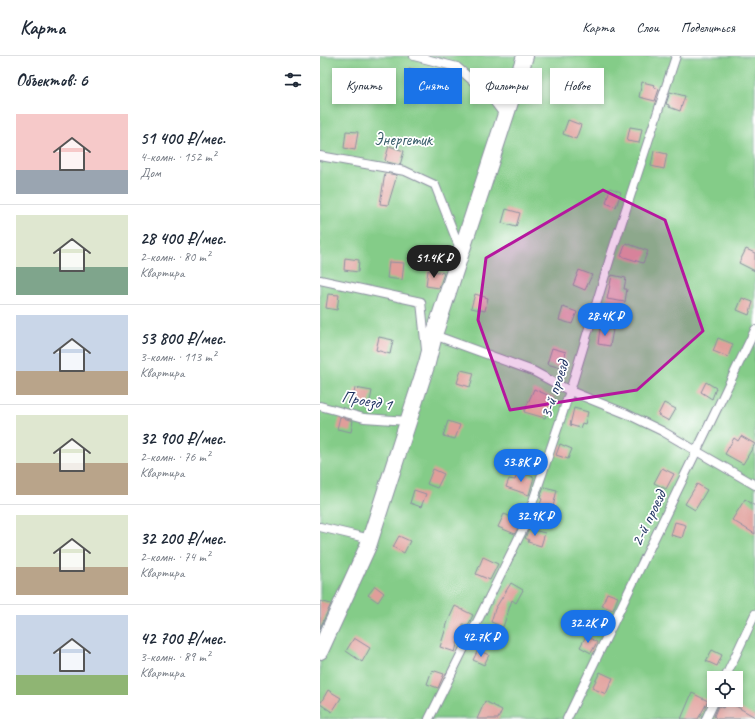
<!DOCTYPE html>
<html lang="ru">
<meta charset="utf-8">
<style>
:root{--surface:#fff;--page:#f6f6f7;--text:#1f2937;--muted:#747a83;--line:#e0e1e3;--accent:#1a73e8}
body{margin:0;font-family:Caveat,sans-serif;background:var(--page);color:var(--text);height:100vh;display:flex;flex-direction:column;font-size:15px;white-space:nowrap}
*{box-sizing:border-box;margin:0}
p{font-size:13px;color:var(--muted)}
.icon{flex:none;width:22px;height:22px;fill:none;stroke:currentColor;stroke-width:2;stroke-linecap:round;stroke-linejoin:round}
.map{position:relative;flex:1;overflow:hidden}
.drawer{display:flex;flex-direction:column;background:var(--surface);width:320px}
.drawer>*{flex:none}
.guide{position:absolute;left:12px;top:12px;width:363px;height:36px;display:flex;gap:8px}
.tools{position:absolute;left:387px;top:615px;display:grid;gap:8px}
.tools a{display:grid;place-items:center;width:36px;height:36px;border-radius:0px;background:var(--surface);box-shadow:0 2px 6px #0003;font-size:20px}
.price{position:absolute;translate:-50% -34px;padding:0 9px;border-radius:14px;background:var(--accent);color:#fff;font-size:13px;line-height:26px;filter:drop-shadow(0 1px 2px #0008)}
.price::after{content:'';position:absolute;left:50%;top:24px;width:12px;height:9px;margin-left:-6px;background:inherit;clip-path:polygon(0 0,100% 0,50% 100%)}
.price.current{background:#222;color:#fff}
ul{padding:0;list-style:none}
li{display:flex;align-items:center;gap:12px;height:100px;padding:0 16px}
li+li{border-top:1px solid var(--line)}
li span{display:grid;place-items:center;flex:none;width:112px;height:80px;border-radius:0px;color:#555}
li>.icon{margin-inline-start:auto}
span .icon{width:48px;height:48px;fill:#fffc;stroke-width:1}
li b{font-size:17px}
h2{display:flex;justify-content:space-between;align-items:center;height:48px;padding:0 16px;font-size:17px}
.chip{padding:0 14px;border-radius:0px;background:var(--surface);box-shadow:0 2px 6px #0003;font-size:14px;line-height:36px}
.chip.current{background:var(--accent);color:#fff}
header{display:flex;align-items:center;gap:24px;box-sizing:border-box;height:56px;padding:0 20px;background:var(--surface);border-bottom:1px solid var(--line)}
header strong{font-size:19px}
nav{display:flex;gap:22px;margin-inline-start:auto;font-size:14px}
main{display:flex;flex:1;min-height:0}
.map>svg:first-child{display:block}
</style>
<header>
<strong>Карта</strong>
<nav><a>Карта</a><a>Слои</a><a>Поделиться</a></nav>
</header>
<main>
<section class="drawer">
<h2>Объектов: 6<svg class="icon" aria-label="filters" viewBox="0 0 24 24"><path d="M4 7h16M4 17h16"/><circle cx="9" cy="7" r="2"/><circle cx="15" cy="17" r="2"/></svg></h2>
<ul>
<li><span style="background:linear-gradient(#f6c9c9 70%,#9aa5b1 0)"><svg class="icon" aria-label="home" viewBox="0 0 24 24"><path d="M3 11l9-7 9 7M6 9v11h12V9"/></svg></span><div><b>51 400 ₽/мес.</b><p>4-комн. · 152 m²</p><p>Дом</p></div></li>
<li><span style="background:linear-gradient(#dfe7d0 65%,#7fa58c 0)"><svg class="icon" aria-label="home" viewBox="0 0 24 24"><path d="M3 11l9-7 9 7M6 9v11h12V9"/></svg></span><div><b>28 400 ₽/мес.</b><p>2-комн. · 80 m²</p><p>Квартира</p></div></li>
<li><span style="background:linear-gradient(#c9d6e8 70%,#b9a48a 0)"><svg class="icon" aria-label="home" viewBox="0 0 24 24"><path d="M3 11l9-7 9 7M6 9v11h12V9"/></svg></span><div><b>53 800 ₽/мес.</b><p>3-комн. · 113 m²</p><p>Квартира</p></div></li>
<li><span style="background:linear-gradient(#dfe7d0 60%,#b9a48a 0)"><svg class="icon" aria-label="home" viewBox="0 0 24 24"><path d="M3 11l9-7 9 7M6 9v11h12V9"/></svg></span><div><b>32 900 ₽/мес.</b><p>2-комн. · 76 m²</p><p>Квартира</p></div></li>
<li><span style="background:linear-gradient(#dfe7d0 65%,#b9a48a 0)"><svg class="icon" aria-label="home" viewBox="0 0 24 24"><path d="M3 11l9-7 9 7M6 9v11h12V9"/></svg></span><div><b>32 200 ₽/мес.</b><p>2-комн. · 74 m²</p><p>Квартира</p></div></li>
<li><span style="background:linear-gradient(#c9d6e8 75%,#8fb573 0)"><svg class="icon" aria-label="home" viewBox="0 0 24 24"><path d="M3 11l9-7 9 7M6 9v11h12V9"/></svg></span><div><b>42 700 ₽/мес.</b><p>3-комн. · 89 m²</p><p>Квартира</p></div></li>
</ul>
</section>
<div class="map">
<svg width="435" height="663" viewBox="0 0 435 663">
<rect width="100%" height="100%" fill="#fff"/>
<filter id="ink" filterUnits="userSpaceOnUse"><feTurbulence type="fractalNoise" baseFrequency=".025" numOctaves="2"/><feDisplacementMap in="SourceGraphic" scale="8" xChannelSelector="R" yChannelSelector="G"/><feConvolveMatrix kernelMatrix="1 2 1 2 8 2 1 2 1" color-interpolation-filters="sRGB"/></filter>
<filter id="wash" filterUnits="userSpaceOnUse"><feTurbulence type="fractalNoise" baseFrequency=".012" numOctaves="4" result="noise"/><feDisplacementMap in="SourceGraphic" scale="16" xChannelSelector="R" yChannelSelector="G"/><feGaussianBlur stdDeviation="0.9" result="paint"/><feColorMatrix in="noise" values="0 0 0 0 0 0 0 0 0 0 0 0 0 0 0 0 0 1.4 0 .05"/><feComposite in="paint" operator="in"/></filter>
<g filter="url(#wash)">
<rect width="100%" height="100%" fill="#f9eee0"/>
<path fill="#84cc88" stroke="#507e73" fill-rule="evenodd" d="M0,0H435V663H0ZM394,622H416V644H394Z"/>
<g id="blocks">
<g fill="#e09e9a">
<polygon points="89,12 105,16 102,29 86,26"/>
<polygon points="322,26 335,29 334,31 339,33 335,45 319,41"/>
<polygon points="350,36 365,40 360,55 349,51 349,49 346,48"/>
<polygon points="248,64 261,69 256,83 243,78"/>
<polygon points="310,71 322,73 319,87 307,85"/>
<polygon points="26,75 38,76 35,94 24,92"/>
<polygon points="69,90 84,95 80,109 67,106 65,104"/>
<polygon points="334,95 347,98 344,113 331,110"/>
<polygon points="65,117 77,119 68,149 60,148"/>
<polygon points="290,132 301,136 296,151 286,147"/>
<polygon points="186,153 200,157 196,171 182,167"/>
<polygon points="306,187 328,195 323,207 301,200"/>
<polygon points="426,193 435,197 435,215 419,207"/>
<polygon points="25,202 39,204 38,216 24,214"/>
<polygon points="69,206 84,207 82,224 67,222"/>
<polygon points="108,214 124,217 119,232 106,230"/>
<polygon points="259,214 272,219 265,234 253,229"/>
<polygon points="292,219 306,222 304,233 307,233 305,246 287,243"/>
<polygon points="8,238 19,239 17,254 6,252"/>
<polygon points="155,238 168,242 165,255 151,252"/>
<polygon points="422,242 433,246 429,259 417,254"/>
<polygon points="243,251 257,256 252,268 239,264"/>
<polygon points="280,272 293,274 290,290 278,288"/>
<polygon points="59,281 73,284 70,298 56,294"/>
<polygon points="398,282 413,288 408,301 393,295"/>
<polygon points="232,292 246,296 241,312 227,308"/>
<polygon points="141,314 154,317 150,331 137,327"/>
<polygon points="386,326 396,332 392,343 381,336"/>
<polygon points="35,332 52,335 49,350 32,348"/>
<polygon points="214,333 234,342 225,362 204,356"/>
<polygon points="344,347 356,353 349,365 338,359"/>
<polygon points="254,352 268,356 265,368 262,367 260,372 250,369"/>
<polygon points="20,361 33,365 31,376 17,373"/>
<polygon points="128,365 140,369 135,383 123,380"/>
<polygon points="421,380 435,388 423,408 405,398 414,382 418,385"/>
<polygon points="240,388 252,393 248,403 236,399"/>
<polygon points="342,412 354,418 346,433 334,427"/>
<polygon points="113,413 124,418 117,432 107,428"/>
<polygon points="198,416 214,421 209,439 186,431 189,423 195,424"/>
<polygon points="377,428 387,434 375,454 365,448"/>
<polygon points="224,431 237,434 233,451 220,448 222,443 220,442"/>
<polygon points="94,434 106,438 101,451 90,447"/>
<polygon points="425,443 435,450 435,478 412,464"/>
<polygon points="184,458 197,463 194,469 199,470 195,478 178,471"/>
<polygon points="355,466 366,469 362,482 351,479"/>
<polygon points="209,473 225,477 221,490 208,486 209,484 205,482"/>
<polygon points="79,480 90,485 84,497 73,491"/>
<polygon points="163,501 178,508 170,524 156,518"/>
<polygon points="191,527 203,534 196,547 192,544 183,571 171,566 175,553"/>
<polygon points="55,530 64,537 58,546 48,539"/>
<polygon points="287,537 298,541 293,554 282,550"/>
<polygon points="0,545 11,548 0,572"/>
<polygon points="135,550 153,559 148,570 143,568 135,596 120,591 128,565"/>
<polygon points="266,580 277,586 271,597 260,591"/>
<polygon points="34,582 50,592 42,606 26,595"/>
<polygon points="158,594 169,599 164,609 153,604"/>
<polygon points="392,594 402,599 397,610 386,605"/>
<polygon points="112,614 124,618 118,632 107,628"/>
<polygon points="280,616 293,622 286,638 272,632"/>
<polygon points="8,634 21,642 12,656 0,648"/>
<polygon points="372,637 388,645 378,663 361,663"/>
<polygon points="165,645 182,654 178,663 157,663"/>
<polygon points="407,645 435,661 435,663 397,663 394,660 398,650 403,652"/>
</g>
</g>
</g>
<g filter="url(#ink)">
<use href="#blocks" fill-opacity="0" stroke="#8a8e9f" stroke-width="1"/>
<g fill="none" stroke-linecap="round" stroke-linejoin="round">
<defs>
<g id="lane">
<polyline points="94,0 137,11 170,40 186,61"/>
<polyline points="0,100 85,115 115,129 140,193"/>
<polyline points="0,224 101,246 106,294"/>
<polyline points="114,279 213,315 250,335 307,358 342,375 435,429"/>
<polyline points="0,350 44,362 88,365"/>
<polyline points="0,471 46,482 47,489"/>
<polyline points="405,622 435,558"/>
<polyline points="109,663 205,469 250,335 291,199 356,0"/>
<polyline points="247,663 435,274"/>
<polyline points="386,663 395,644"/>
</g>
<polyline id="street" points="0,595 48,490 107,307 114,279 205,0"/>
</defs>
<use href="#lane" stroke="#8a8e9f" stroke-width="10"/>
<use href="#street" stroke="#8a8e9f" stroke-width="18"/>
<use href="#lane" stroke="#fff" stroke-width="8"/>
<use href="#street" stroke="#fff" stroke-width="16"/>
</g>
</g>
<path fill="#b5179e" fill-opacity="0.2" stroke="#b5179e" stroke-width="3" stroke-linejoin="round" d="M283,134L345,164L383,275L317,334L190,354L158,264L166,202Z"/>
<g text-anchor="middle" stroke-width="3.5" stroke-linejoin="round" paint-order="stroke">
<g font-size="17" fill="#3a5e6b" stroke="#fff">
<text x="83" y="89">Энергетик</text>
</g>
<g font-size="17" fill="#1b2f5e" stroke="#fff">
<text transform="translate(234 333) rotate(-72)" y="6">3-й проезд</text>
<text transform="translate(47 344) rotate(10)" y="6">Проезд 1</text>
<text transform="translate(328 462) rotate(-64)" y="6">2-й проезд</text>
</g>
</g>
</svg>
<div class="tools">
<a><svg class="icon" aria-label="locate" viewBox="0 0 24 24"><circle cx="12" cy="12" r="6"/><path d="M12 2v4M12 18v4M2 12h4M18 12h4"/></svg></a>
</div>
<b class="price current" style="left:114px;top:223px">51.4K ₽</b>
<b class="price" style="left:285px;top:281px">28.4K ₽</b>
<b class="price" style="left:201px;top:427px">53.8K ₽</b>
<b class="price" style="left:215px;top:481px">32.9K ₽</b>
<b class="price" style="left:268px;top:588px">32.2K ₽</b>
<b class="price" style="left:161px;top:602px">42.7K ₽</b>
<div class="guide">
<a class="chip">Купить</a>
<a class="chip current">Снять</a>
<a class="chip">Фильтры</a>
<a class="chip">Новое</a>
</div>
</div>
</main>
